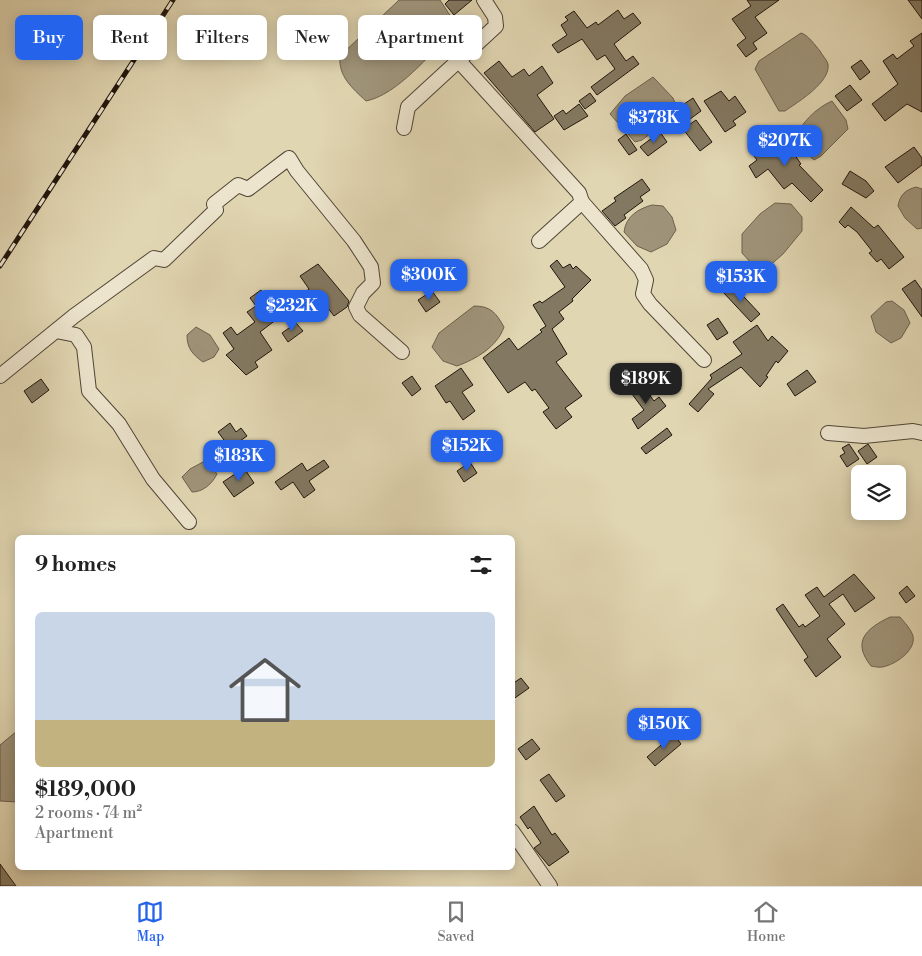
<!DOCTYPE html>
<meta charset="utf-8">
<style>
:root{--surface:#fff;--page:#f6f6f6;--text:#222;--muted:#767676;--line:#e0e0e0;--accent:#2563eb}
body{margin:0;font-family:"Libre Bodoni",serif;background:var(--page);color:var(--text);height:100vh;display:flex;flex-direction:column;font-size:19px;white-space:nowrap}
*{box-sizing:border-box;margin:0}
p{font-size:16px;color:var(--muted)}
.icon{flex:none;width:28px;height:28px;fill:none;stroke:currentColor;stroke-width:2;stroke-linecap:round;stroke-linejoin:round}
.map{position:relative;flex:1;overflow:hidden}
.details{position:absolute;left:15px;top:535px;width:500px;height:335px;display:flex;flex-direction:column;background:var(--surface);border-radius:8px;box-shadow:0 2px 12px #0003}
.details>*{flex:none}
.banner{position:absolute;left:15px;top:15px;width:500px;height:45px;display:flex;gap:10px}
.fabs{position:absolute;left:851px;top:465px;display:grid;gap:10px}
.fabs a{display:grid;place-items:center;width:55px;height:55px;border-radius:8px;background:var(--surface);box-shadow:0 2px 12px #0003;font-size:25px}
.price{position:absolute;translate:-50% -42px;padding:0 11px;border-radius:10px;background:var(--accent);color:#fff;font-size:16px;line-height:32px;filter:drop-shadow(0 1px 2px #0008)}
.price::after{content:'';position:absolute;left:50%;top:30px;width:15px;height:11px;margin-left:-8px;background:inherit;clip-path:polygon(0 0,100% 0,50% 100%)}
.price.active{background:#222;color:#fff}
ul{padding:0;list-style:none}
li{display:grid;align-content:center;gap:10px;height:265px;padding:0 20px}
li span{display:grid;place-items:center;height:155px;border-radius:8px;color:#555}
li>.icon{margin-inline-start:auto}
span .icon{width:90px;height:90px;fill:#fffc;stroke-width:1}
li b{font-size:21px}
h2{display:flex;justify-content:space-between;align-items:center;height:60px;padding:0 20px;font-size:21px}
.chip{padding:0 18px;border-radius:8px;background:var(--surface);box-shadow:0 2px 12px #0003;font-size:18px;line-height:45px}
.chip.active{background:var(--accent);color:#fff}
.tab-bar{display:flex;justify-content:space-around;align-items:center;height:70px;border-top:1px solid var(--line);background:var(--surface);font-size:14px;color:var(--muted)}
.tab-bar a{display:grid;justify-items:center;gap:2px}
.tab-bar .active{color:var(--accent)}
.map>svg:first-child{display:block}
</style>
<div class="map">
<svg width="922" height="886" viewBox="0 0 922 886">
<rect width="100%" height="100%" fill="#e1d6b2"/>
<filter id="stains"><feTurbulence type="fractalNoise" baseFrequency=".004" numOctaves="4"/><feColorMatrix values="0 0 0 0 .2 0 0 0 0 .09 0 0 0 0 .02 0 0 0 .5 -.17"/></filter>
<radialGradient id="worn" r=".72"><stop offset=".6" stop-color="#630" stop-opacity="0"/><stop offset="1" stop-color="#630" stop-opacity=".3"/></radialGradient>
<g fill="#9f947a" stroke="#6b614e">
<path d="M399,0H440L455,23L453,32C430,54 397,95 366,101C352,88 338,76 340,56Z"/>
<path d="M801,33C808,35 815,45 820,51C822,55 827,60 828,64C831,82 798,102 785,111H779L755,69L759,61Z"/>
<polygon points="653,77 673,98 677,108 675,115 642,140 635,142 610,114 625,96"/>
<path d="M832,101L846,120L848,129L821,156L814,160L798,146L795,139C801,123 816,108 832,101Z"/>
<path d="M916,187L922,189V228L917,229L905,218L898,206C900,195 905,190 916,187Z"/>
<polygon points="775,203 791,204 802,217 802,231 783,254 767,268 752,264 742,253 742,234 760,214"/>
<path d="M652,205L663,206L672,217L676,230L667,244L651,252L637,246L624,232C626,216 638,209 652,205Z"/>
<polygon points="892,301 904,310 910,323 901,338 891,343 876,332 871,316 886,302"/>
<path d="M474,306C491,306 496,313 504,327C497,347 476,359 457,366L443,361L432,347L439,333Z"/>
<path d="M196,327L210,335L219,349L214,357L203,362C192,354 187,348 187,335Z"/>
<path d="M203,462H208L217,474C212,484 203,492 192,492L182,477L190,469Z"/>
<path d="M890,617H900C904,622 911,629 913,636C916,650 897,663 886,666C881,668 876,667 871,666C852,642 865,629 890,617Z"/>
<polygon points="17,731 18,802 0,801 0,745"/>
</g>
<g fill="#837962" stroke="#1e150c">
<polygon points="449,0 472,0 454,15 445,4"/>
<polygon points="747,0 779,0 755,17 767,33 753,43 757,49 746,57 737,45 746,38 732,19 751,6"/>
<polygon points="908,0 922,0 922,19"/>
<polygon points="618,10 624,19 633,13 641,23 614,44 626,61 633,56 639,64 597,95 591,87 615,69 605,55 597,60 582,39 558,53 552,45 567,35 561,25 568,20 565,17 574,11 587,28 596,22 598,25"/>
<polygon points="922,33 922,112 907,104 885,121 872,104 898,84 883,61 893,54 897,59 914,46 910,41"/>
<polygon points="861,60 870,72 860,80 851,67"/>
<polygon points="499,61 512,77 524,69 529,76 542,66 553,83 537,95 554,119 535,132 484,73"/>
<polygon points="850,85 862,100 847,111 835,96"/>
<polygon points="721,91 729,101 735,96 746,112 733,121 736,125 725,132 704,101"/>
<polygon points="590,93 596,101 585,109 579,101"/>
<polygon points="693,98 701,111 690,119 681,106"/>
<polygon points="579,104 588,116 564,130 554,116 563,110 566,114"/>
<polygon points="696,120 712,142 700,151 683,129"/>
<polygon points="779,130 795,139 790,148 801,164 799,165 823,190 811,202 792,183 784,189 768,169 756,178 749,166 757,160 754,156 772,144"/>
<polygon points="660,132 667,142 648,156 640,147"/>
<polygon points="626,134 637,150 629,155 618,140"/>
<polygon points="914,147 922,158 922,165 898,183 885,167"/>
<polygon points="850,171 866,181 874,191 866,198 842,184"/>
<polygon points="642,179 650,190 640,197 643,201 624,215 626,218 615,226 602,211 616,201 614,198"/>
<polygon points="851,207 874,228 878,225 904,257 889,269 881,259 877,262 869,253 872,251 857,232 848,225 845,228 839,222"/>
<polygon points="557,260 563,268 570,264 573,269 576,266 591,280 572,299 573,301 559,312 564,319 552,329 567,354 556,362 582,396 565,408 572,417 556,429 543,412 549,408 535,389 532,391 525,382 508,393 483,358 509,338 518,350 542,332 540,330 546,326 533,305 540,301 542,303 565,287 550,266"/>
<polygon points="318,264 349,301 347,307 334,316 321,299 307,308 299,297 309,289 300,276"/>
<polygon points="915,280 922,290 922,317 902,289"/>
<polygon points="731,283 760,314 751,322 722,291"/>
<polygon points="261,290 274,307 270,310 277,319 260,332 272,350 255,362 258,367 246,375 226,355 234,349 223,333 231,327 237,335 255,322 247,312 256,306 250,298"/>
<polygon points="432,291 440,302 426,312 418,300"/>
<polygon points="718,318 728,333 717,340 707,325"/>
<polygon points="296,323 303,331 288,342 282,333"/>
<polygon points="757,325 768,341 772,336 788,351 778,363 776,361 766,376 768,377 760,387 741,367 708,389 714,394 698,412 689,404 712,378 710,375 742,354 733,342"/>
<polygon points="461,368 473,385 462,392 475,411 463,420 450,401 446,403 435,386"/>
<polygon points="807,370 816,382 795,396 787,384"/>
<polygon points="412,376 421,389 412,396 402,383"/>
<polygon points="41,379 49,390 32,403 24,391"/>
<polygon points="640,382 654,401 659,397 666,406 638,429 632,419 644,410 629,390"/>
<polygon points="230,423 236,432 241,428 247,436 230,448 218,432"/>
<polygon points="667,428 672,435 646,454 641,448"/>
<polygon points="849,444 859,459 847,467 840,456 845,453 842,448"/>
<polygon points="868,444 877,457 867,464 858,451"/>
<polygon points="324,460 329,467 309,481 315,490 304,498 293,482 281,490 275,482 302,463 307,471"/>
<polygon points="470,462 477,473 464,482 457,471"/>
<polygon points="244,468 254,483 234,497 223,482"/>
<polygon points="854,574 875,598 855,612 843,594 829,604 845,624 827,639 841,657 816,677 804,660 808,657 776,609 783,604 799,627 803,624 805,627 820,616 805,595 817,587 824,597"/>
<polygon points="907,586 915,596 906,603 899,593"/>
<polygon points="521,678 529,688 512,700 512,684"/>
<polygon points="674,734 681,744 655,766 647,757"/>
<polygon points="532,739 540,749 526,760 518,749"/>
<polygon points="549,774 565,796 556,802 540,780"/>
<polygon points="534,806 552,835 555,833 569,852 549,866 534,848 541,843 530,827 528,829 520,817"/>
<polygon points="0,864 16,886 0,886"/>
</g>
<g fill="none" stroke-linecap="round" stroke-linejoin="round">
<defs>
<g id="minor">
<polyline points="458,60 579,193 582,202 539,241"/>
<polyline points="404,128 408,107 496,26 495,17 484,0"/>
<polyline points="582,202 641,269 646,280 643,294 650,304 704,360"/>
<polyline points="56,331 76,335 84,347 89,391 119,424 153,479 189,522"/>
<polyline points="0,376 74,316 154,258 164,260 216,210 214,204 238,185 248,189 289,158 297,171 354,241 371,267 373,283 363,293 356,307 360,315 402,352"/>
<polyline points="828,433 864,436 913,431 922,433"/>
<polyline points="512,831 550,886"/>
</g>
</defs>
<use href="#minor" stroke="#4f4536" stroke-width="16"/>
<use href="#minor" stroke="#ece4cd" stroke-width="14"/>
<defs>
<polyline id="rail" points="0,266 173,0"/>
</defs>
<use href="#rail" stroke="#1e150c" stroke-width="5"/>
<use href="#rail" stroke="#ece4cd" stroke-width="3" stroke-dasharray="9" stroke-linecap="butt"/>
</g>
<rect width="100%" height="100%" filter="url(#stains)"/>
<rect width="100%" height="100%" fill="url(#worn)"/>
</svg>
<div class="fabs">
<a><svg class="icon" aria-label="layers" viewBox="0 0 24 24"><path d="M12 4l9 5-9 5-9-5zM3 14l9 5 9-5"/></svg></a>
</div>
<b class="price" style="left:654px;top:144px">$378K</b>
<b class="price" style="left:785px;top:167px">$207K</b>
<b class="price" style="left:429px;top:301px">$300K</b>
<b class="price" style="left:741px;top:303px">$153K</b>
<b class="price" style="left:292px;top:332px">$232K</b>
<b class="price active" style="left:646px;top:405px">$189K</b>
<b class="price" style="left:467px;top:472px">$152K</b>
<b class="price" style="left:239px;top:482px">$183K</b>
<b class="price" style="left:664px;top:750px">$150K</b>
<div class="banner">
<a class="chip active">Buy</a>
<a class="chip">Rent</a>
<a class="chip">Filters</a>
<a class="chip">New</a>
<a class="chip">Apartment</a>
</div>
<section class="details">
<h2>9 homes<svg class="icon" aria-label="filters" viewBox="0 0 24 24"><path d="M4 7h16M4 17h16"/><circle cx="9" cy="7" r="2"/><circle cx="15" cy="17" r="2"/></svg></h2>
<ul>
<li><span style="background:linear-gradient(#c9d6e8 70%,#c2b280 0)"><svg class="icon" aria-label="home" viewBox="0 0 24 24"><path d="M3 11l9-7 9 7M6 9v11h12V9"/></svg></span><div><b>$189,000</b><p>2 rooms · 74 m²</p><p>Apartment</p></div></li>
</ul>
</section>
</div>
<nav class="tab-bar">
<a class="active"><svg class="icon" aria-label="map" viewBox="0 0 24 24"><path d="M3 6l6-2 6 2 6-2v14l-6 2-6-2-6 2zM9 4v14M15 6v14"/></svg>Map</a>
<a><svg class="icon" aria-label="saved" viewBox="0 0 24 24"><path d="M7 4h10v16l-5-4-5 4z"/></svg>Saved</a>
<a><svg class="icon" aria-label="home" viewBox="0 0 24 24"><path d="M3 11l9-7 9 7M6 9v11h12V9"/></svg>Home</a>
</nav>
